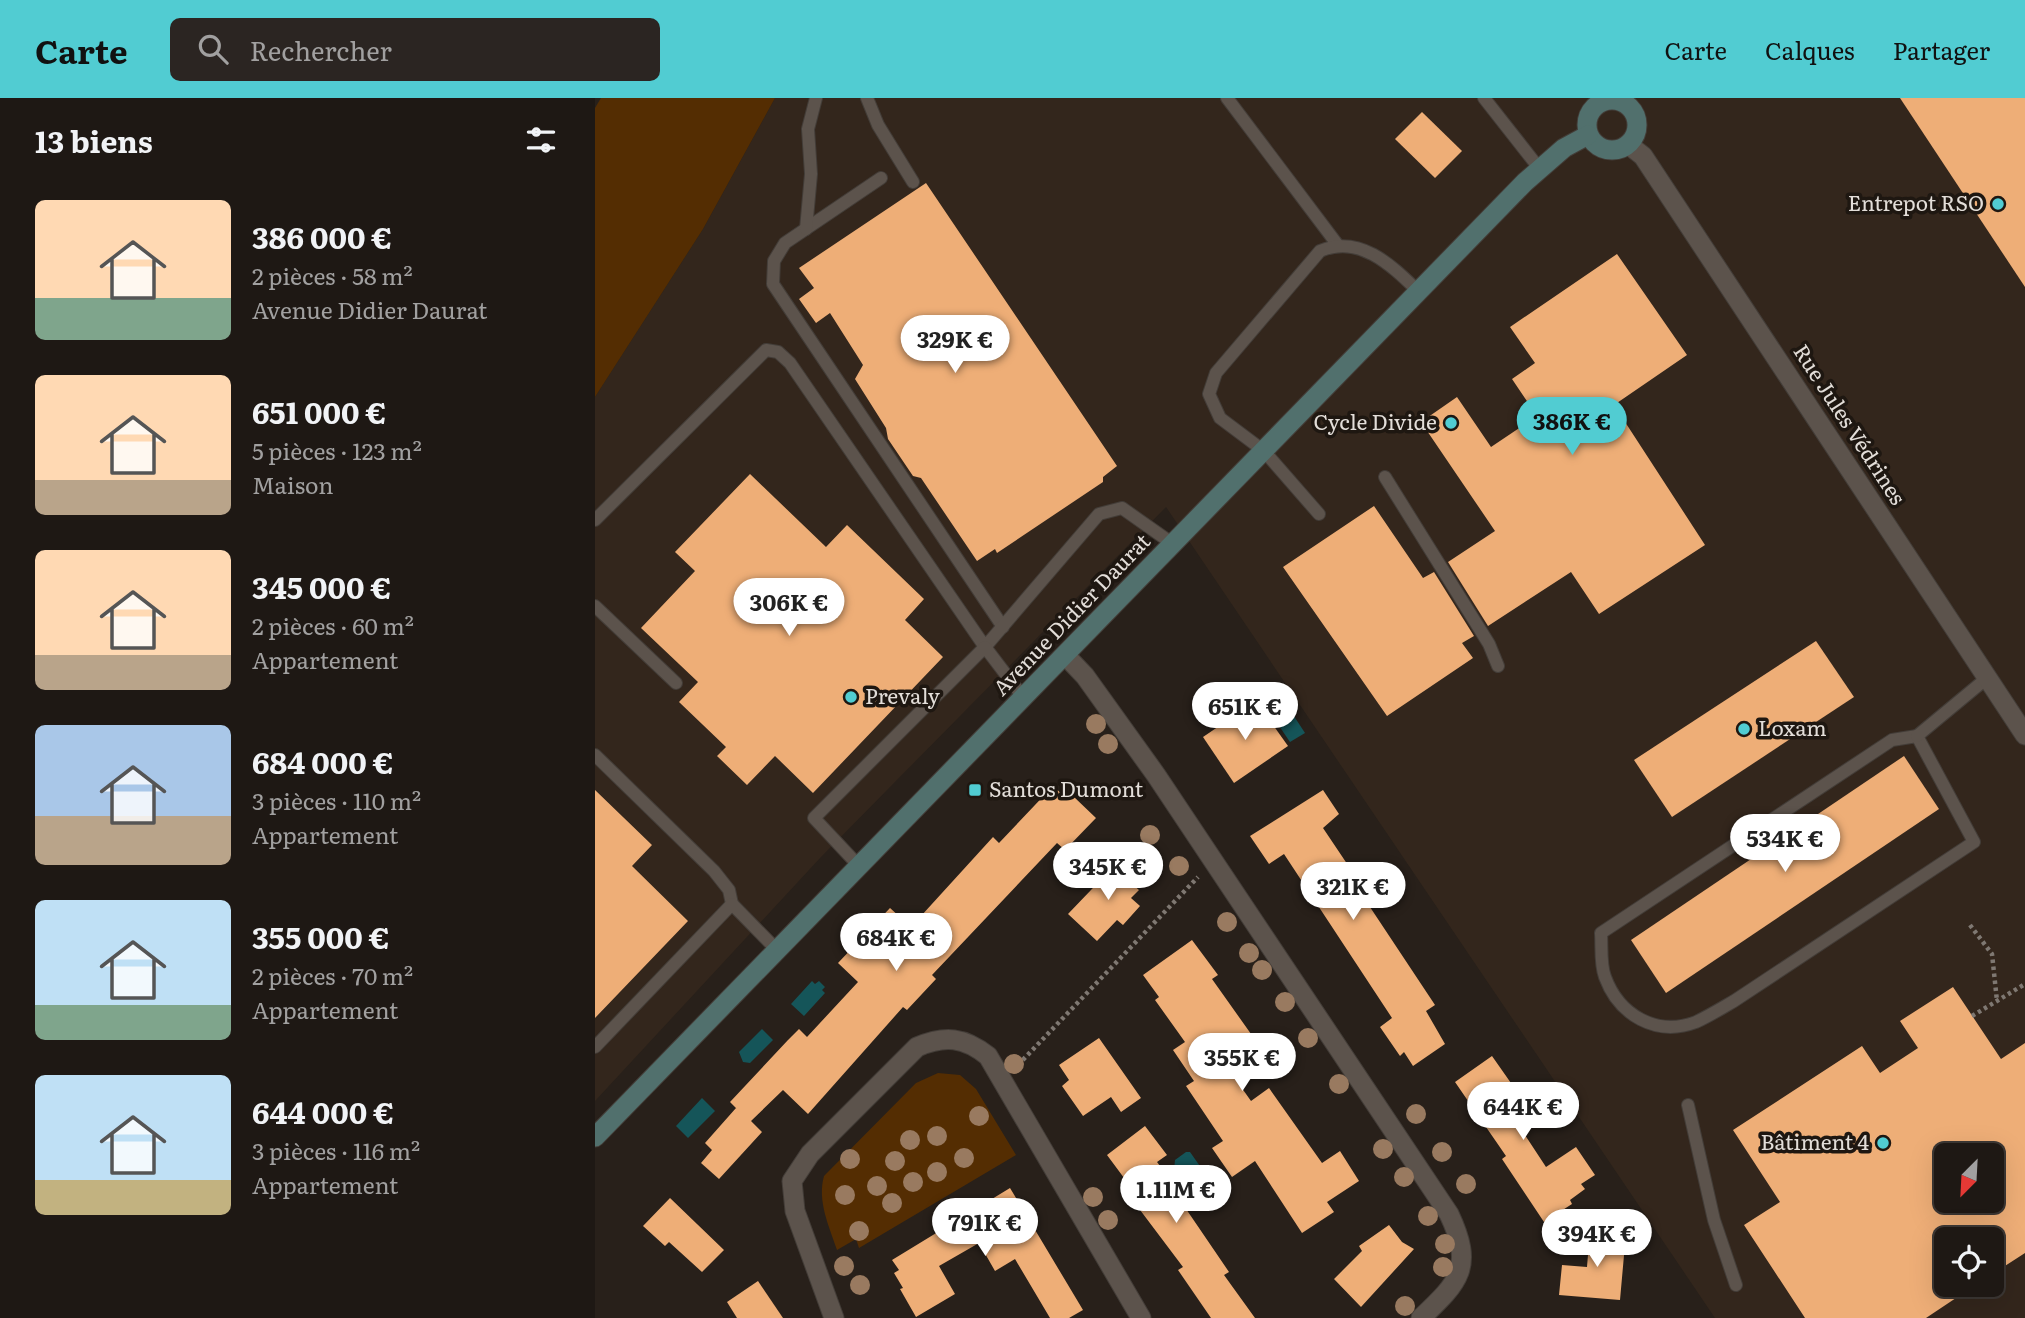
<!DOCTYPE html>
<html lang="fr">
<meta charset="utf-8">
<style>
:root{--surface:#1e1814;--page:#2b2522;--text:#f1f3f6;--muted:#a1a0a0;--line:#3c3734;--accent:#51ccd2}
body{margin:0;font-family:Literata,serif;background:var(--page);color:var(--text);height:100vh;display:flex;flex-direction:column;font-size:26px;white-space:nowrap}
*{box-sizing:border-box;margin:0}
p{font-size:23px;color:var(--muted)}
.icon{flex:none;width:38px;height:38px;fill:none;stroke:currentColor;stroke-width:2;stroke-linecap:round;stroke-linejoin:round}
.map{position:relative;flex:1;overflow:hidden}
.side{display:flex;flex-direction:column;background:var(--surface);width:595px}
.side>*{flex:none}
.needle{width:46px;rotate:204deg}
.controls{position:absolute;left:1339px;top:1045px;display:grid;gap:14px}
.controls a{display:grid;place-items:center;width:70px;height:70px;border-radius:10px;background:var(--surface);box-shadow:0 7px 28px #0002,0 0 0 2px var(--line);font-size:35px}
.price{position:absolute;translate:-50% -60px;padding:0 16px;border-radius:24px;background:#fff;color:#222;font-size:23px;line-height:46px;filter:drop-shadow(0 2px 4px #0008)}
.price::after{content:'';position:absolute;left:50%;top:42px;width:21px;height:16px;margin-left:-10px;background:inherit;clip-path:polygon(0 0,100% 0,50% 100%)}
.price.on{background:var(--accent);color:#111}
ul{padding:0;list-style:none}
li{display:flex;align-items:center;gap:21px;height:175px;padding:0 35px}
li span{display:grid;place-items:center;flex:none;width:196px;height:140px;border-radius:10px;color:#555}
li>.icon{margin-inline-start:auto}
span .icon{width:84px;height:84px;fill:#fffc;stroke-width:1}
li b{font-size:30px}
h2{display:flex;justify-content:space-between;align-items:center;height:84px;padding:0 35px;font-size:30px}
header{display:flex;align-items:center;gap:42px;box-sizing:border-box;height:98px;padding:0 35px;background:var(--accent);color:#111}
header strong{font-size:33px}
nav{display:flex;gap:38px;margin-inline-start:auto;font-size:24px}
.search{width:490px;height:63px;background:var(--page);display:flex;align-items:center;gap:18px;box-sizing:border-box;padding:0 24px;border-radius:10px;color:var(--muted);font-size:26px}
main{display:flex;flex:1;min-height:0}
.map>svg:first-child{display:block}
</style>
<header>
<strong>Carte</strong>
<div class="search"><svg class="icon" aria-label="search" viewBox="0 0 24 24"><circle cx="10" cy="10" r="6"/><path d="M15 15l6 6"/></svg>Rechercher</div>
<nav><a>Carte</a><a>Calques</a><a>Partager</a></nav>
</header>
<main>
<section class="side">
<h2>13 biens<svg class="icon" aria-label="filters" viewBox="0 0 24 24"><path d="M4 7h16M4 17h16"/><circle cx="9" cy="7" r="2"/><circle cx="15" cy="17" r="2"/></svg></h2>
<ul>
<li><span style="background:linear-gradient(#ffd9b3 70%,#7fa58c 0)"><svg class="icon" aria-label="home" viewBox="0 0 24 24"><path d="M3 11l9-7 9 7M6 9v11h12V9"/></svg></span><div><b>386 000 €</b><p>2 pièces · 58 m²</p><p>Avenue Didier Daurat</p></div></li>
<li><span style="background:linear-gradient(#ffd9b3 75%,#b9a48a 0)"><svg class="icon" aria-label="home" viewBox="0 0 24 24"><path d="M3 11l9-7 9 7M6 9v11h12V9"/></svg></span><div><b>651 000 €</b><p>5 pièces · 123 m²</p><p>Maison</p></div></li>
<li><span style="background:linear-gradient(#ffd9b3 75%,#b9a48a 0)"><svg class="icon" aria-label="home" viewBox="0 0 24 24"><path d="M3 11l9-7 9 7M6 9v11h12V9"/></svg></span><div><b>345 000 €</b><p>2 pièces · 60 m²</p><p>Appartement</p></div></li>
<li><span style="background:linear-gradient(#a9c7e8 65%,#b9a48a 0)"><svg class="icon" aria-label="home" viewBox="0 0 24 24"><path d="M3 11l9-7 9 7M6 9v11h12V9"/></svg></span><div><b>684 000 €</b><p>3 pièces · 110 m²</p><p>Appartement</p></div></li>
<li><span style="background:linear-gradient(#bfe0f5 75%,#7fa58c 0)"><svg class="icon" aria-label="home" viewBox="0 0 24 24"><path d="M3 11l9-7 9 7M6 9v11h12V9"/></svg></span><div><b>355 000 €</b><p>2 pièces · 70 m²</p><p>Appartement</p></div></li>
<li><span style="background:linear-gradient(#bfe0f5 75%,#c2b280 0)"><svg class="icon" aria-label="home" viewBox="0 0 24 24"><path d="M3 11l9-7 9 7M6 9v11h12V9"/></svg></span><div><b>644 000 €</b><p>3 pièces · 116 m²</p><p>Appartement</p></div></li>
</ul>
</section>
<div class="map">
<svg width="1430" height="1220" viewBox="0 0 1430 1220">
<rect width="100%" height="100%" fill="#28201a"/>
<path fill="#33261c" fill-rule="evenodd" d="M180,0H1430V1220H1120L571,409L226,759L0,1003V299L108,131ZM1351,1057H1396V1102H1351ZM1351,1141H1396V1186H1351Z"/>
<g fill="#542d02">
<polygon points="6,0 180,0 108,131 0,299 0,10"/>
<path d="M343,975L365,977L381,991L421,1057L264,1150L261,1141L242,1152C234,1128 222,1103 229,1078L321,985Z"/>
</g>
<g fill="#155559">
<polygon points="691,606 710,635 695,644 676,616"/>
<polygon points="217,883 220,886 224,883 230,889 227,892 230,895 209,918 196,906"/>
<polygon points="167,931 178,942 155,965 148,964 144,954"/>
<polygon points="107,1000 120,1013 93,1040 81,1028"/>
<polygon points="591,1054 595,1054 614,1081 602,1092 586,1074 582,1076 579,1072 580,1062"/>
</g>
<g fill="#eeae77" fill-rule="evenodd">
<polygon points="1305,0 1430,0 1430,189"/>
<polygon points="827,14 867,53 840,80 800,41"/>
<polygon points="331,85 522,368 508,379 508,384 402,455 400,451 382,463 326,380 318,378 293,341 291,330 260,281 268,267 235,215 221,225 204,201 219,190 204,170"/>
<polygon points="1022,156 1092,257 1019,307 1110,447 1004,516 976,474 893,528 853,464 900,433 826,324 862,299 896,349 942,318 917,281 940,265 915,229"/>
<polygon points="155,376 231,449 252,427 329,501 310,522 348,559 218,695 180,658 152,687 122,658 131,649 84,604 103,584 46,530 100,473 80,454"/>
<polygon points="779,408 828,480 839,474 879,538 867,545 878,560 792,618 688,469"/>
<polygon points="1221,543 1259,599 1077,719 1039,662"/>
<polygon points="661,603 693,648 639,685 608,639"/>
<polygon points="1309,658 1344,711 1071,895 1036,842"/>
<polygon points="458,688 468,697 470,694 477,701 479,699 501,720 470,752 462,745 337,877 341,881 312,912 308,909 213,1016 188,992 156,1023 167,1034 124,1081 106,1065 117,1052 110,1045 141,1010 148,1017 135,1004 193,942 204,931 212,939 263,884 243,865 295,810 316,829 398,739 404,745"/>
<polygon points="0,692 57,747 37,768 93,823 0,920"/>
<polygon points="728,692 744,716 728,730 775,800 771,803 840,907 831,913 850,946 818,968 809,954 805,958 785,929 797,920 689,756 674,766 655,738"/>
<polygon points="530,762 546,777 537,786 544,792 536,800 545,808 528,827 522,822 502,843 473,816 518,769 521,772"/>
<polygon points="597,842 623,877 617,881 661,943 629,965 656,1003 674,990 727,1065 745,1053 764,1083 732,1104 739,1114 707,1135 660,1063 637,1079 617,1050 628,1043 591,988 599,983 578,952 590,944 560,902 564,899 548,877"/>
<path d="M1358,889L1406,961L1430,945V1155L1396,1177V1141H1351V1186H1382L1331,1220H1210L1149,1127L1185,1104L1138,1032L1267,948L1285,975L1323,950L1305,923ZM1351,1057H1396V1102H1351Z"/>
<polygon points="504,940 546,1000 526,1014 516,999 488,1018 467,988 474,982 464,967"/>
<polygon points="897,958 937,1015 922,1025 951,1069 981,1049 1000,1077 986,1086 990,1091 975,1102 977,1106 949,1124 907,1061 911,1058 860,984"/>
<polygon points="550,1028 572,1057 562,1064 591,1102 587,1105 634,1174 629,1177 660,1220 616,1220 583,1172 588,1169 530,1092 535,1088 512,1057"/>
<polygon points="415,1090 488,1212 474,1220 455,1220 420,1161 400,1173 384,1145 344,1168 360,1196 321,1219 305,1191 308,1190 299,1175 304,1172 297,1162"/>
<polygon points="75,1100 129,1152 107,1174 74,1144 70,1148 48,1128"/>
<polygon points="794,1127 807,1144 819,1151 766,1209 739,1181 767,1153 764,1148"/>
<polygon points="995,1132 1031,1135 1025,1202 964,1197 967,1167 992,1169"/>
<polygon points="163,1183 188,1220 142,1220 132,1204"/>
</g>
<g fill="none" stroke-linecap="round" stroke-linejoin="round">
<defs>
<g id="service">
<polyline points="272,0 283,27 318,84"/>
<polyline points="632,0 742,146"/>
<polyline points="889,0 944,70"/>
<polyline points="286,80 190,145 179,163 178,186 408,529"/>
<polyline points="211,131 216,76 213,31 221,0"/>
<polyline points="790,379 894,546 903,568"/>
<path d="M724,416L669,353L625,320L614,296L621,275L725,153C765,136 796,167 824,194"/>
<polyline points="0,422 171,252 183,254 195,265 390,549 504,416 527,410 578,446"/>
<polyline points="0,508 81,585"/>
<path d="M1322,638L1379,744L1139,903C1127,910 1114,918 1101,924C1061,939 1024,917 1010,879C1005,866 1007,849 1006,835L1297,642Z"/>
<polyline points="1322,638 1392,580"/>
<polyline points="0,657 119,773 134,792 137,806"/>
<polyline points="264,768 219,720 390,549 428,599"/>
<polyline points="0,949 137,806 182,852"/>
<polyline points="1093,1007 1119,1122 1141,1187"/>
</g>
<g id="minor">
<path d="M470,557L490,578L561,677L854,1116C879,1169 865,1183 826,1220"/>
<path d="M239,1220L200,1113L197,1083L215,1056L322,949C350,937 369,939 393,958L546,1220"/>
</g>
<polyline id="tertiary" points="1034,47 1048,58 1430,637"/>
<g id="secondary">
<circle cx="1017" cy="27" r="25"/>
<polyline points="0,1039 930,84 969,50 993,37"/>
</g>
</defs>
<use href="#service" stroke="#433d38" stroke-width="14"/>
<use href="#minor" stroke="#433d38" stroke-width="21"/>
<use href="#tertiary" stroke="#433d38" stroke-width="21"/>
<use href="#secondary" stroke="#433d38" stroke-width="21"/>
<g stroke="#7f7872" stroke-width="4.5" stroke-dasharray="3.5 3.5" stroke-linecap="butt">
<polyline points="1375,827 1397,856 1402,903"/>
<polyline points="1377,918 1430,886"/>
<polyline points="423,967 603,779"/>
</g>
<use href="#service" stroke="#5c534c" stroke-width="12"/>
<use href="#minor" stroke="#5c534c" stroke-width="19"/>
<use href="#tertiary" stroke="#5c534c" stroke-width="19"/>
<use href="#secondary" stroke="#51706d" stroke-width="19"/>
</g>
<g fill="#997a60">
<circle cx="501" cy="626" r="10"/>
<circle cx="513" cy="646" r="10"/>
<circle cx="555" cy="737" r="10"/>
<circle cx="584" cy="768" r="10"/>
<circle cx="632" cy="824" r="10"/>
<circle cx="654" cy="855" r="10"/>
<circle cx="667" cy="872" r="10"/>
<circle cx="690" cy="904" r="10"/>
<circle cx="713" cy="940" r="10"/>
<circle cx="419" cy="966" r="10"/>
<circle cx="744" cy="986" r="10"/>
<circle cx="821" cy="1016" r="10"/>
<circle cx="384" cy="1018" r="10"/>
<circle cx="342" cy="1038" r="10"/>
<circle cx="315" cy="1042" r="10"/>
<circle cx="788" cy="1051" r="10"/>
<circle cx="847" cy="1054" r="10"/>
<circle cx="369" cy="1060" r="10"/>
<circle cx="255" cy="1061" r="10"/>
<circle cx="300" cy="1063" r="10"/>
<circle cx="342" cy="1074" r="10"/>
<circle cx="809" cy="1079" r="10"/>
<circle cx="318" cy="1084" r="10"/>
<circle cx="871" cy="1086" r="10"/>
<circle cx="282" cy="1088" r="10"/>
<circle cx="250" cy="1097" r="10"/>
<circle cx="498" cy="1099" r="10"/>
<circle cx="297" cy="1105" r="10"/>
<circle cx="833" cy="1118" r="10"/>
<circle cx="513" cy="1122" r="10"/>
<circle cx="264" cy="1133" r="10"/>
<circle cx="850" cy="1146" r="10"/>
<circle cx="249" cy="1168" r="10"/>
<circle cx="848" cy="1169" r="10"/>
<circle cx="265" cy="1187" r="10"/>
<circle cx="810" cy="1208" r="10"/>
</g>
<g fill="#51ccd2" stroke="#1e1711" stroke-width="2.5">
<circle cx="1403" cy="106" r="7"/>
<circle cx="856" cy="325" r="7"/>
<circle cx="256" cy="599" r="7"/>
<circle cx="1149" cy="631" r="7"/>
<rect x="373" y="685" width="14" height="14" rx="3.5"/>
<circle cx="1288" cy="1045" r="7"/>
</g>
<g text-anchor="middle" stroke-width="7" stroke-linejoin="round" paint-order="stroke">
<g font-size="21" fill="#e3ded9" stroke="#1e1711" text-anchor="end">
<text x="1389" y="113">Entrepot RSO</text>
<text x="842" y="332">Cycle Divide</text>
<text x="270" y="606" text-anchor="start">Prevaly</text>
<text x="1163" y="638" text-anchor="start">Loxam</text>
<text x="394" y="699" text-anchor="start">Santos Dumont</text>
<text x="1274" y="1052">Bâtiment 4</text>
</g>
<g font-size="21" fill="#e3ded9" stroke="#1e1711">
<text transform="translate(1254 327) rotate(57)" y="7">Rue Jules Védrines</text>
<text transform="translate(477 517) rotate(-46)" y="7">Avenue Didier Daurat</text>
</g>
</g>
</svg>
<div class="controls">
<a><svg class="needle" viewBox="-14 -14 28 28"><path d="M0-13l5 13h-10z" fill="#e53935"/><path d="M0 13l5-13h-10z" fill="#a1a0a0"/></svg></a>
<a><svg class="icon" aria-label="locate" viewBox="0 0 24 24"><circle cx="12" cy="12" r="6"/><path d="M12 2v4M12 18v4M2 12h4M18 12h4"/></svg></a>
</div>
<b class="price" style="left:360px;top:277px">329K €</b>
<b class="price on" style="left:977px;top:359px">386K €</b>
<b class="price" style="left:194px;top:540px">306K €</b>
<b class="price" style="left:650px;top:644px">651K €</b>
<b class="price" style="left:1190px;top:776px">534K €</b>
<b class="price" style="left:513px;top:804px">345K €</b>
<b class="price" style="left:758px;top:824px">321K €</b>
<b class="price" style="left:301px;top:875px">684K €</b>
<b class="price" style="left:647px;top:995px">355K €</b>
<b class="price" style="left:928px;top:1044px">644K €</b>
<b class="price" style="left:581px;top:1127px">1.11M €</b>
<b class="price" style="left:390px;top:1160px">791K €</b>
<b class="price" style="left:1002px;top:1171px">394K €</b>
</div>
</main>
